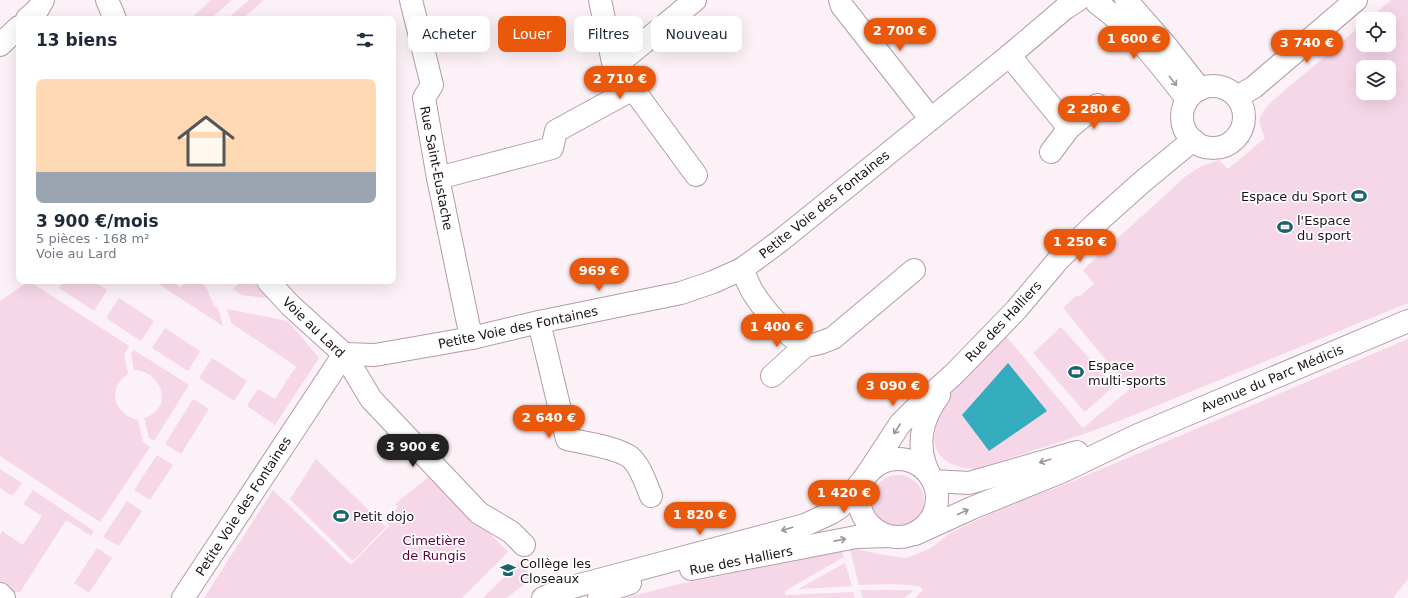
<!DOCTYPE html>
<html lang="fr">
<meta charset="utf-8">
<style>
:root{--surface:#fff;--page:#f6f6f7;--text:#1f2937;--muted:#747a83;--accent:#ea580c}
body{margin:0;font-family:"DejaVu Sans",sans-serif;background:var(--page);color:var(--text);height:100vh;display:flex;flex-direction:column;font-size:15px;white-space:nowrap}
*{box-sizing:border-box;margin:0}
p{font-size:13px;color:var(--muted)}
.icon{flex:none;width:22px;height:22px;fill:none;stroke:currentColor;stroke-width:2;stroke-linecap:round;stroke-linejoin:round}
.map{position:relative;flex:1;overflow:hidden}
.panel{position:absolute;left:16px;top:16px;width:380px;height:268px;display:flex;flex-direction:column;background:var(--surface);border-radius:8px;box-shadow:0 4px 16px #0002}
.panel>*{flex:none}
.hud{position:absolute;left:408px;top:16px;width:380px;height:36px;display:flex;gap:8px}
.buttons{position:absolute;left:1356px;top:12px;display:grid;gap:8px}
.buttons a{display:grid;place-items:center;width:40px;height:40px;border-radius:8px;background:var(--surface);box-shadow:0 4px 16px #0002;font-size:20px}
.price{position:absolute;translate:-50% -34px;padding:0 9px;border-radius:14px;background:var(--accent);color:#fff;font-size:13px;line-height:26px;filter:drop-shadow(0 1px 2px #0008)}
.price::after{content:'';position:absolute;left:50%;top:24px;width:12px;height:9px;margin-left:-6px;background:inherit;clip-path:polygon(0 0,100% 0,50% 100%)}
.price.on{background:#222;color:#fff}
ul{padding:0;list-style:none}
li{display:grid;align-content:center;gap:8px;height:212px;padding:0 20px}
li span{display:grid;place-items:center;height:124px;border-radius:8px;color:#555}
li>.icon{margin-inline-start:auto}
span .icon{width:72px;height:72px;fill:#fffc;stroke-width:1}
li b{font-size:17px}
h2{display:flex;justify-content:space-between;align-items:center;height:48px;padding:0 20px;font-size:17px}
.chip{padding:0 14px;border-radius:8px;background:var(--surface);box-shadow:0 4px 16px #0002;font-size:14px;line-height:36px}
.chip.on{background:var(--accent);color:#fff}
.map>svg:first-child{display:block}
</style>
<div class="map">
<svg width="1408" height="598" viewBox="0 0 1408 598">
<rect width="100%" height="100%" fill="#fcf1f6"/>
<g fill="#f6d7e8" fill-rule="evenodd">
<polygon points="211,0 232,0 210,19 190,19"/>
<polygon points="249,0 264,0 242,19 227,19"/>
<path d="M1391,0H1408V303L1119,421L1084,434L976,469C961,469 940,463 935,446C933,440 935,431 936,424L931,423L940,405L1006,336L1083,428L1130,389L1063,308L1077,295L1079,297L1094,284L1083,270L1187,175L1202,166L1219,160L1228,169L1265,138C1257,120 1257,117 1271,102L1363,24V45H1389V19H1369ZM1363,67H1389V93H1363Z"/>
<path d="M29,281L129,346L124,354L128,374C106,389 114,414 138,420L143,442L150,447L100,522L0,456V301Z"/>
<polygon points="64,281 93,281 107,290 94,311 59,288"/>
<polygon points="154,281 173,281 180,288 186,281 200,281 207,289 214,306 218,308 223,326"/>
<polygon points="242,281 252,281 268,298 241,295 233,289"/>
<polygon points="119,298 154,321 141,341 106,318"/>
<polygon points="227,309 288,321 319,358 275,425 247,406 258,389 275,399 293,371 297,367 231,323"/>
<polygon points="1061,327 1114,386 1085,412 1033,353"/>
<polygon points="165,328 200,351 188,371 152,348"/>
<polygon points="1408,339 1408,579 1393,598 915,598 923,590 919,586 895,584 859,585 850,550 857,549 878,554 905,558 917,554 931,548 950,533 992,513 1066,484"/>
<path d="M134,350L189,385L154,441L149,438L144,418C175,409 162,371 134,370L131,353Z"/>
<polygon points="212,358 247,381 234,401 199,378"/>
<polygon points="193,399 209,409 181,454 165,444"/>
<polygon points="157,455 173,465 150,500 134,490"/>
<polygon points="316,459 386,527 353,561 290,499"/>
<polygon points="0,469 22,483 12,496 0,488"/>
<polygon points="432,474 508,552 462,598 204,598 273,490 351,565 389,526 385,521 398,507 395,504"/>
<circle cx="898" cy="501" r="26"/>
<polygon points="33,490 94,531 91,536 66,520 20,592 16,592 14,595 0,583 0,535 2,531 23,545 42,516 23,504"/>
<polygon points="127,501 142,511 119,546 103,537"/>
<polygon points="97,548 112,558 89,593 74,583"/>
<polygon points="842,551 844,557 785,591 786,595 853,592 855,598 625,598 675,585"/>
<polygon points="520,561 533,578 506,598 483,598"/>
<polygon points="845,563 852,586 800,589 800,588"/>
<polygon points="860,590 912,590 913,591 905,598 863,598"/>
</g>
<polygon fill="#34acbe" points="1008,363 1047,411 989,451 962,415"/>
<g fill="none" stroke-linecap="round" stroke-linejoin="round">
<defs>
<g id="minor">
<polyline points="107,0 115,19"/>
<polyline points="411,0 432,85 424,98 438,178 468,323 472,338"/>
<polyline points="600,0 614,67 633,89 696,175"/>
<polyline points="840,0 842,6 930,118"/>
<polyline points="1126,0 1167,47 1200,89"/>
<path d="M1097,3C1133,29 1160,64 1187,99"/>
<polyline points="27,19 38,9 43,0"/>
<polyline points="0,45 19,27"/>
<polyline points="1010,55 1018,66 1069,128 1051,152"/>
<polyline points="614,67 695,0"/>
<circle cx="1213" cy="117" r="31"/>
<polyline points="1237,97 1254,87 1356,0"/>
<polyline points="1069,128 1097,105"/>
<polyline points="438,178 552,148 556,131 633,89"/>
<path d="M742,269C746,277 749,287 754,294C762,307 792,343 806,345C815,346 825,341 833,338L914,270"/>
<polyline points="268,281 290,305 344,354 371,399 479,513 511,532 524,545"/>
<path d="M539,322L567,439C584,443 616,447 630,457C640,465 646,484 651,496"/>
<polyline points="772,376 806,345"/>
<circle cx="898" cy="498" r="39"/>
<polyline points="868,473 900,424 912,412 955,373 1016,310 1059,259 1094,225 1142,182 1193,140"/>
<path d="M929,474C915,445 921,420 939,395"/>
<polyline points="933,481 969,483 1077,452"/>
<polyline points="915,534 972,508 1061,472 1136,436 1408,321"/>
<polyline points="691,569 856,537 888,536"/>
<polyline points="0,594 4,598"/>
<polyline points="183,598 344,354 375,355 472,338 539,322 681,293 713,282 742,269 780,241 1010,55 1064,9 1078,0"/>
<polyline points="543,598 561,590 805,525 831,513 840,507 864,479"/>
<polyline points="599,598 612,589 630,583"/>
</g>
</defs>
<use href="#minor" stroke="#b49ba8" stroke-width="24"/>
<use href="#minor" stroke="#fff" stroke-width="22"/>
</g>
<defs><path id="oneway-shaft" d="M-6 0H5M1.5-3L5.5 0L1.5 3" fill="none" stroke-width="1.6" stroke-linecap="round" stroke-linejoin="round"/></defs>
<g stroke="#999598">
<use href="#oneway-shaft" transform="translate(1173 81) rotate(52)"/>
<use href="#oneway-shaft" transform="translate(897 429) rotate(123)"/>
<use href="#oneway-shaft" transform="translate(1045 461) rotate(164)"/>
<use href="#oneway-shaft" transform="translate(963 512) rotate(-24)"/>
<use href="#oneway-shaft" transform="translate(787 529) rotate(164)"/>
<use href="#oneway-shaft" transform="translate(840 540) rotate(-11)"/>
</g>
<defs>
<symbol id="stadium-bare" viewBox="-9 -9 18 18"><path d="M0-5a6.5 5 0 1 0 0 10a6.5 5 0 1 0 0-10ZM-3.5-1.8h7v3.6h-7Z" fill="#17636e" stroke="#fff" stroke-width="2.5" paint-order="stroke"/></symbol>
<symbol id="school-bare" viewBox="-9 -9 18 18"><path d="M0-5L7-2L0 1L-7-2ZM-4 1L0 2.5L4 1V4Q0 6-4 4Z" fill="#17636e" stroke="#fff" stroke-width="2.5" paint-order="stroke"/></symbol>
</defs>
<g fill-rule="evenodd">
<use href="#stadium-bare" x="1348" y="185" width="22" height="22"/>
<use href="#stadium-bare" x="1274" y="216" width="22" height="22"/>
<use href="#stadium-bare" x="1065" y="361" width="22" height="22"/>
<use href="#stadium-bare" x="330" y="505" width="22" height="22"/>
<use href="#school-bare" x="497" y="559" width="22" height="22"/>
</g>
<g text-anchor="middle" stroke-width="3.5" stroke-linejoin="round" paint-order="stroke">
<g font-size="13" fill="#1d1419" stroke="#fff">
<text transform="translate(437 168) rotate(79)" y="5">Rue Saint-Eustache</text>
<text transform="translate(824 204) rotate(-39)" y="5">Petite Voie des Fontaines</text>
<text transform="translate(1003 321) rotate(-47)" y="5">Rue des Halliers</text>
<text transform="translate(314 327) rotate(44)" y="5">Voie au Lard</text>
<text transform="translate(518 327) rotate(-12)" y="5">Petite Voie des Fontaines</text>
<text transform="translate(1272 378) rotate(-23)" y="5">Avenue du Parc Médicis</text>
<text transform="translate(243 506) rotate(-57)" y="5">Petite Voie des Fontaines</text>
<text transform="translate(741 560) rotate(-11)" y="5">Rue des Halliers</text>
</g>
<g font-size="13" fill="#1d1419" stroke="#fff" text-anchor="start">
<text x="1347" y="201" text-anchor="end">Espace du Sport</text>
<text x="1297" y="225">l'Espace<tspan x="1297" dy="15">du sport</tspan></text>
<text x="1088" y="370">Espace<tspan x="1088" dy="15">multi-sports</tspan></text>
<text x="353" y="521">Petit dojo</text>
<text x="520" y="568">Collège les<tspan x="520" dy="15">Closeaux</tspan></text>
</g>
<g font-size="13" fill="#5e0344" stroke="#fff">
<text x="434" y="545">Cimetière<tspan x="434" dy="15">de Rungis</tspan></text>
</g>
</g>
</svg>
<div class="buttons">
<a><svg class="icon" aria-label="locate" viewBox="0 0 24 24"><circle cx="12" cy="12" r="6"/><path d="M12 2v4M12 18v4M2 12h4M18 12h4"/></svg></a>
<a><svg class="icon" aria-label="layers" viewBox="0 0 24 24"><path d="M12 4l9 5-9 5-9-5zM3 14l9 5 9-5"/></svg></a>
</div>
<b class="price" style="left:900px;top:52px">2 700 €</b>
<b class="price" style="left:1134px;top:60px">1 600 €</b>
<b class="price" style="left:1307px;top:64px">3 740 €</b>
<b class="price" style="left:620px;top:100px">2 710 €</b>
<b class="price" style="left:1094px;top:130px">2 280 €</b>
<b class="price" style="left:1080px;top:263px">1 250 €</b>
<b class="price" style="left:599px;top:292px">969 €</b>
<b class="price" style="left:777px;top:348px">1 400 €</b>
<b class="price" style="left:893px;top:407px">3 090 €</b>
<b class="price" style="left:549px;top:439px">2 640 €</b>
<b class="price on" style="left:413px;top:468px">3 900 €</b>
<b class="price" style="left:844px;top:514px">1 420 €</b>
<b class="price" style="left:700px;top:536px">1 820 €</b>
<div class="hud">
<a class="chip">Acheter</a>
<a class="chip on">Louer</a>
<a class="chip">Filtres</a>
<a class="chip">Nouveau</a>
</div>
<section class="panel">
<h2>13 biens<svg class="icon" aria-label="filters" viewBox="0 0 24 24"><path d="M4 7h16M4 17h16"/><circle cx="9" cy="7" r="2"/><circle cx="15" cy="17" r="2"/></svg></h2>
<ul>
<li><span style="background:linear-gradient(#ffd9b3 75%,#9aa5b1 0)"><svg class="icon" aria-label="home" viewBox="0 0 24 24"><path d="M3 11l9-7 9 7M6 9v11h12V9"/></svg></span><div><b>3 900 €/mois</b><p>5 pièces · 168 m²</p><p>Voie au Lard</p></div></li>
</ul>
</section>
</div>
